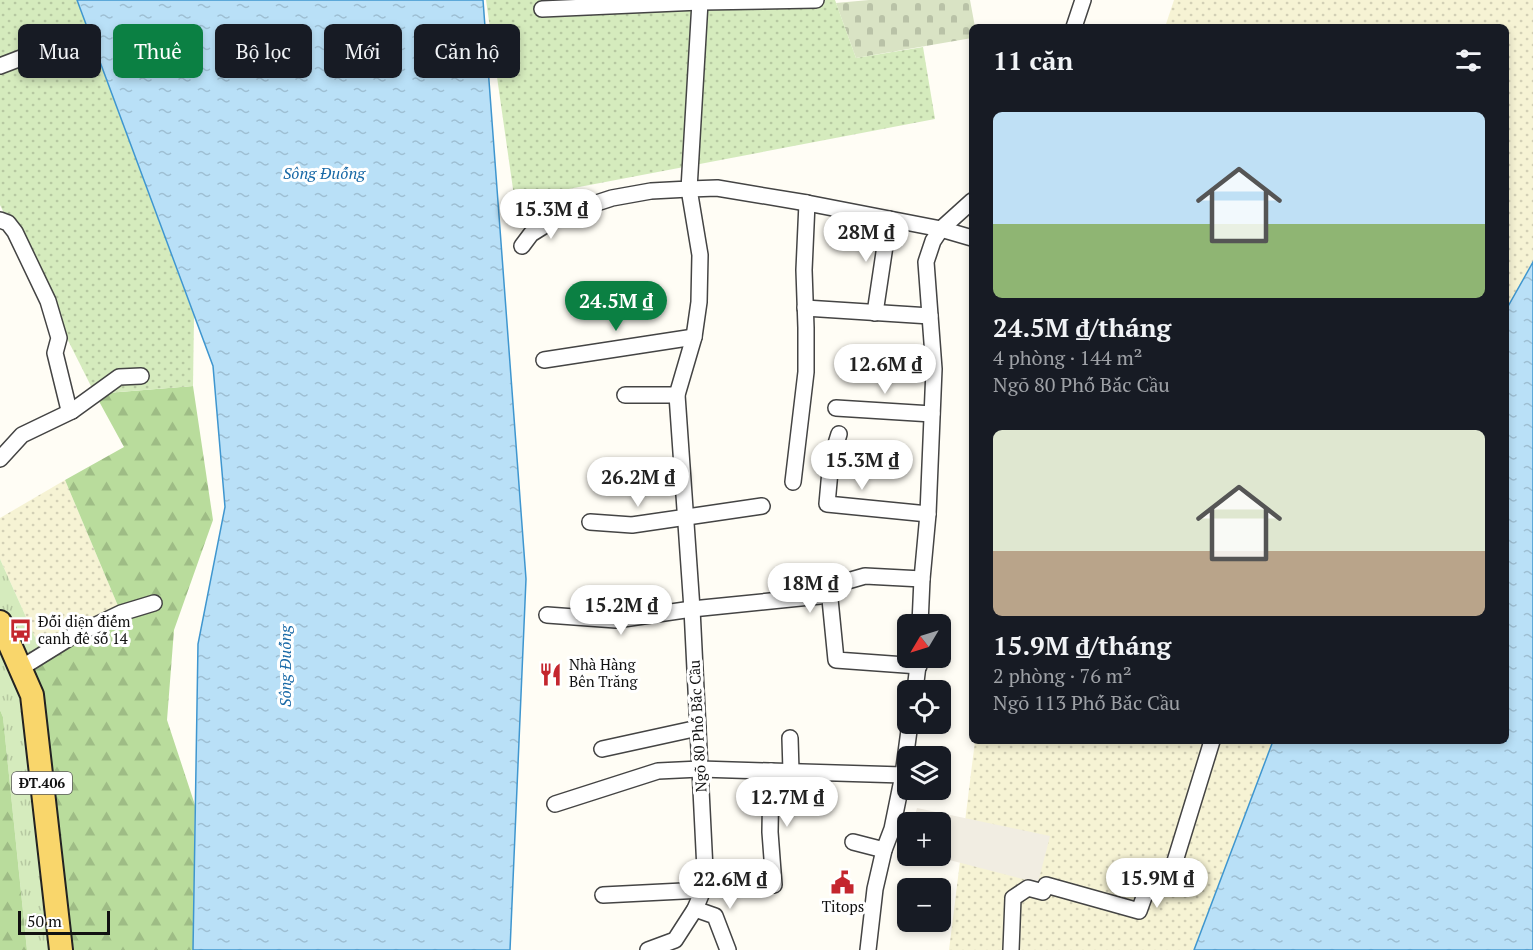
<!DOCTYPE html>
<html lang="vi">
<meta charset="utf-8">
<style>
:root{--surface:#171b24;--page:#20242c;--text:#f1f3f6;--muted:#9ea1a6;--accent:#0b8043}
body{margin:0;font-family:"PT Serif",serif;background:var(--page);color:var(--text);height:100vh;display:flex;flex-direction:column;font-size:22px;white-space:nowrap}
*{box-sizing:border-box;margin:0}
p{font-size:20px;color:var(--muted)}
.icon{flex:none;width:33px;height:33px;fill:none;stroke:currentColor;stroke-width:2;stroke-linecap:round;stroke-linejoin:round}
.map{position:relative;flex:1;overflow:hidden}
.side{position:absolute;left:969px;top:24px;width:540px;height:720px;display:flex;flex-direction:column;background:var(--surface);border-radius:9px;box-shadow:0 3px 9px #0003}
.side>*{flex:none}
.banner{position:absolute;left:18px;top:24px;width:570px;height:54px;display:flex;gap:12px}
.needle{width:39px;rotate:232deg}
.fabs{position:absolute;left:897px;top:614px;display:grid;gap:12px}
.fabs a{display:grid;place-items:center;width:54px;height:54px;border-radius:9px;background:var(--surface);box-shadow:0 3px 9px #0003;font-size:30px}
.scale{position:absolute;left:18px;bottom:15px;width:92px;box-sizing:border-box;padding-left:6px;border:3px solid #111;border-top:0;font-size:16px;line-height:21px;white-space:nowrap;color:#111;-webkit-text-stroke:4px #fff;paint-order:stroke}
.price{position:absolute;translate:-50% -51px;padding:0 14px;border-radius:21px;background:#fff;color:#222;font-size:20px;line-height:39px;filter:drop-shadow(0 2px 3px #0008)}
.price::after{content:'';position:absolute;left:50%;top:36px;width:18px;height:14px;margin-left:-9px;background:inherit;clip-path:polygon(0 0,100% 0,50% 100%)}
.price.current{background:var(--accent);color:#fff}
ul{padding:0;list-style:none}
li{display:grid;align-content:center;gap:12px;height:318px;padding:0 24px}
li span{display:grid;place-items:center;height:186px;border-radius:9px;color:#555}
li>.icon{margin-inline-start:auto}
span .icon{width:108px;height:108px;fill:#fffc;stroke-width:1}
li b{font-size:26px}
h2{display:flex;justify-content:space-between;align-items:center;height:72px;padding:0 24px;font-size:26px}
.tag{padding:0 21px;border-radius:9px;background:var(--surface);box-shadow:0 3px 9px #0003;font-size:21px;line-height:54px}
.tag.current{background:var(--accent);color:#fff}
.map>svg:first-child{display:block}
</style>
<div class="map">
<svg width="1533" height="950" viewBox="0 0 1533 950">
<defs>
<pattern id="farmland-dots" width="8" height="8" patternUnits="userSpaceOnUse" patternTransform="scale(1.5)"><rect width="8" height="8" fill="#f6f3d4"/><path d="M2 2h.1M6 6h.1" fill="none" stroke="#d2cfb5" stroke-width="1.8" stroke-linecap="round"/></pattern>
<pattern id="grass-tufts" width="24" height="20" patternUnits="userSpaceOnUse" patternTransform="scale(1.5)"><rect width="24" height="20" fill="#d5ebbd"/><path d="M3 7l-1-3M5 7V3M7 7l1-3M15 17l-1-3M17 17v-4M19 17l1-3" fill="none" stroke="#b6c8a1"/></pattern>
<pattern id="forest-firs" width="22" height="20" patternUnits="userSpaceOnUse" patternTransform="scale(1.5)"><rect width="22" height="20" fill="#b9dc9c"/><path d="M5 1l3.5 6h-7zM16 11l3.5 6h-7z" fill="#9ebc85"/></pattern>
<pattern id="cemetery-stones" width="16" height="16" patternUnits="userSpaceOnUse" patternTransform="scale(1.5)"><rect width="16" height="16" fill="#d9e3c4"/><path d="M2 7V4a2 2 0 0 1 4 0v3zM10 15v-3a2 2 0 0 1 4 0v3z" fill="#b9c2a7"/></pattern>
<pattern id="garden-dots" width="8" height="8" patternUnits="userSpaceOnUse" patternTransform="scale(1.5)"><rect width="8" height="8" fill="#d5ebbd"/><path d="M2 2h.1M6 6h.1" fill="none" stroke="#b6c8a1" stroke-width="1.8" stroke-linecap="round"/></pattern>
<pattern id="water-ripples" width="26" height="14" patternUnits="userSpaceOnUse" patternTransform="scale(1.5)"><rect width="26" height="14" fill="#b9e0f7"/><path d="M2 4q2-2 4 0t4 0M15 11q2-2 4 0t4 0" fill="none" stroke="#9ebfd3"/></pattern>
</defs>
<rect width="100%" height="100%" fill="#fffdf5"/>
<g fill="url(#farmland-dots)">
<polygon points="1174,0 1533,0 1533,287 1506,338 1506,27 1165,27"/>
<polygon points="65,480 121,613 43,655 0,559 0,518"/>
<polygon points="975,741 1312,741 1246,950 949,950"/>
</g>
<polygon fill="url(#grass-tufts)" points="0,559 43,655 57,914 72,939 74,950 27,950 3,717 0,710"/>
<g fill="url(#forest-firs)">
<polygon points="193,386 213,520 174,630 167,720 195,805 193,950 74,950 72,939 57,914 21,668 121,613 65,480 124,447 95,394"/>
<polygon points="0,710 3,717 27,950 0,950"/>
</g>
<polygon fill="url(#cemetery-stones)" points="869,0 970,0 975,27 972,27 972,38 856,58 836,3"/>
<g fill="url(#garden-dots)">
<polygon points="0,0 77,0 194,316 193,386 95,394 0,205"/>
<polygon points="486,0 835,0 856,58 923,47 935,119 537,195 514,196"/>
</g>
<polygon fill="#f1ede2" points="917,808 1050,836 1038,883 930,855 940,855 940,822 913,822"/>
<g fill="url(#water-ripples)" stroke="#3f96cf" stroke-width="1.5">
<polygon points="77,0 483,0 526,579 510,950 193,950 198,644 225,507 213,366"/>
<polygon points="1533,262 1533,950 1194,950 1273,741 1506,741 1506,310"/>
</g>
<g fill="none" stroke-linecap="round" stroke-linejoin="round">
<defs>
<g id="minor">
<polyline points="542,9 700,2 816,0"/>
<polyline points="1074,27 1083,0"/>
<polyline points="0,66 63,42"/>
<polyline points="0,220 8,223 15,232 48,301 59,338 55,353 68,406 72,411"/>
<polyline points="522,246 531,234 563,214 612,198 651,191 689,189 700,2"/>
<polyline points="805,308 930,316"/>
<polyline points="875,313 889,219"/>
<polyline points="544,360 694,337"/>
<polyline points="625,395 677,395"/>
<polyline points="836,408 932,414"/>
<polyline points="839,434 831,460 827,504 928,514"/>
<polyline points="0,459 22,435 72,411 119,377 141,376"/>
<polyline points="793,482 806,372 806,328 804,270 807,203"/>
<polyline points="590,522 632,525 762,506"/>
<polyline points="829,589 836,660 919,666"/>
<polyline points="547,615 616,620 692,609 820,596 829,589 844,582 865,576 922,579"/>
<polyline points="920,624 922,579 928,514 934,369 926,262 933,241 941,229 972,201"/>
<polyline points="21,668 71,637 121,613 154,603"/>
<polyline points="915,690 919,657"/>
<polyline points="790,738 791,771"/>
<polyline points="602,749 698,728"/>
<polyline points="771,771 770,832 774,885"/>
<polyline points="555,804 658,771 700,769 903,775"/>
<polyline points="853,842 884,850"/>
<polyline points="603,895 703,890"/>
<polyline points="695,909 715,916 728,950"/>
<polyline points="648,950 675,940 695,909 703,890 705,870 692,609 677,395 694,337 699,302 700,255 689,189 717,188 807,203 941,229 972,238"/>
<polyline points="868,950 875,889 884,850 892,829 903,775 910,723"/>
<polyline points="1011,950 1013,898 1028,888 1043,892 1046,885 1139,911 1153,872 1172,871 1212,741"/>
</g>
<polyline id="primary" points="0,622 32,695 61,950"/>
</defs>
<use href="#minor" stroke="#444" stroke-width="18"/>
<use href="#primary" stroke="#222" stroke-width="26"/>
<use href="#minor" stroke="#fff" stroke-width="15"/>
<use href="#primary" stroke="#f9d66b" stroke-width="22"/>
</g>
<defs>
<symbol id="bus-bare" viewBox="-9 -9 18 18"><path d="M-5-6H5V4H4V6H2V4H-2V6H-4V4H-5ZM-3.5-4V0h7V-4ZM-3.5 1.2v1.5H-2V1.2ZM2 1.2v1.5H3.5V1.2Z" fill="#c4262e" stroke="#fff" stroke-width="2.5" paint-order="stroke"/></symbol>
<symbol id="restaurant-bare" viewBox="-9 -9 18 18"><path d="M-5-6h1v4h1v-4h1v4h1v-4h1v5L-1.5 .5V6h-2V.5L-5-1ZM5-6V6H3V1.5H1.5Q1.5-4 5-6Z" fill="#c4262e" stroke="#fff" stroke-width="2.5" paint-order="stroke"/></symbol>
<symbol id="civic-bare" viewBox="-9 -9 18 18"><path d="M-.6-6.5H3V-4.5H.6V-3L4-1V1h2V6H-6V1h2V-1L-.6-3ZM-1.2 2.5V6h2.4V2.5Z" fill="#c4262e" stroke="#fff" stroke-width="2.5" paint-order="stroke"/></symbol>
</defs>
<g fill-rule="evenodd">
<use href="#bus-bare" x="4" y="614" width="33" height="33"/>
<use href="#restaurant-bare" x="534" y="658" width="33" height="33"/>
<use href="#civic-bare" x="826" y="866" width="33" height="33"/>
</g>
<g text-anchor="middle" stroke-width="6" stroke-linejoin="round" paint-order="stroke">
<rect fill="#fff" stroke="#585858" stroke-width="1.5" x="12" y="772" width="60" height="22" rx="4.5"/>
<g font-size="14" font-weight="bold" fill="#111">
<text x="42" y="788">ĐT.406</text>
</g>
<g font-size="15" fill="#111" stroke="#fff" text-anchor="start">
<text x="38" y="627">Đối diện điếm<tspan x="38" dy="17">canh đê số 14</tspan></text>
<text x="569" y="670">Nhà Hàng<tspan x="569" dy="17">Bên Trăng</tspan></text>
<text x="843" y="912" text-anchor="middle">Titops</text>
</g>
<g font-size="15" fill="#111" stroke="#fff">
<text transform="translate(698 726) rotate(-93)" y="5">Ngõ 80 Phố Bắc Cầu</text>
</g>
<g font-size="16" font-style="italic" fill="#1768a6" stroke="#fff">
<text x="324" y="179">Sông Đuống</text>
<text transform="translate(285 666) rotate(-90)" y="6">Sông Đuống</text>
</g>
</g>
</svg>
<div class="fabs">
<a><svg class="needle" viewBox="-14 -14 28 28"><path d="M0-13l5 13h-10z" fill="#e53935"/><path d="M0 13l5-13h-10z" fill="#9ea1a6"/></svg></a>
<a><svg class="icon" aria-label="locate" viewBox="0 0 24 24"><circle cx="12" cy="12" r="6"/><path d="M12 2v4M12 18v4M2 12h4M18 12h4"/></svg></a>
<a><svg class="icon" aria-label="layers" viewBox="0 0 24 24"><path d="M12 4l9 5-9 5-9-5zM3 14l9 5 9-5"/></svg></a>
<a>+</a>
<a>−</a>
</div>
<div class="scale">50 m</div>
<b class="price" style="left:551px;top:240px">15.3M ₫</b>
<b class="price" style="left:866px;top:263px">28M ₫</b>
<b class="price current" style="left:616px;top:332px">24.5M ₫</b>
<b class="price" style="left:885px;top:395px">12.6M ₫</b>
<b class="price" style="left:862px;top:491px">15.3M ₫</b>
<b class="price" style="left:638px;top:508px">26.2M ₫</b>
<b class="price" style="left:810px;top:614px">18M ₫</b>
<b class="price" style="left:621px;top:636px">15.2M ₫</b>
<b class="price" style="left:787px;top:828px">12.7M ₫</b>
<b class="price" style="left:1157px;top:909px">15.9M ₫</b>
<b class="price" style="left:730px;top:910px">22.6M ₫</b>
<div class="banner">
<a class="tag">Mua</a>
<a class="tag current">Thuê</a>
<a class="tag">Bộ lọc</a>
<a class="tag">Mới</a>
<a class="tag">Căn hộ</a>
</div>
<section class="side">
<h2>11 căn<svg class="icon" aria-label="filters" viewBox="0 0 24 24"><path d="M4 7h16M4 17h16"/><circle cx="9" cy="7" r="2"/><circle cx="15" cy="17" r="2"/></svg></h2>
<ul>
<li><span style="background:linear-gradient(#bfe0f5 60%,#8fb573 0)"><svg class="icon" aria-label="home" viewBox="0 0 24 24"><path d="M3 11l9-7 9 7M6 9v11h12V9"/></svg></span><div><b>24.5M ₫/tháng</b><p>4 phòng · 144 m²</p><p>Ngõ 80 Phố Bắc Cầu</p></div></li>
<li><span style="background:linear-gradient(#dfe7d0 65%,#b9a48a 0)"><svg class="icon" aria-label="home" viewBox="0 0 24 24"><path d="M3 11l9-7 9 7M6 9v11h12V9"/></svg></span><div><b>15.9M ₫/tháng</b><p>2 phòng · 76 m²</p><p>Ngõ 113 Phố Bắc Cầu</p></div></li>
</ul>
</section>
</div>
